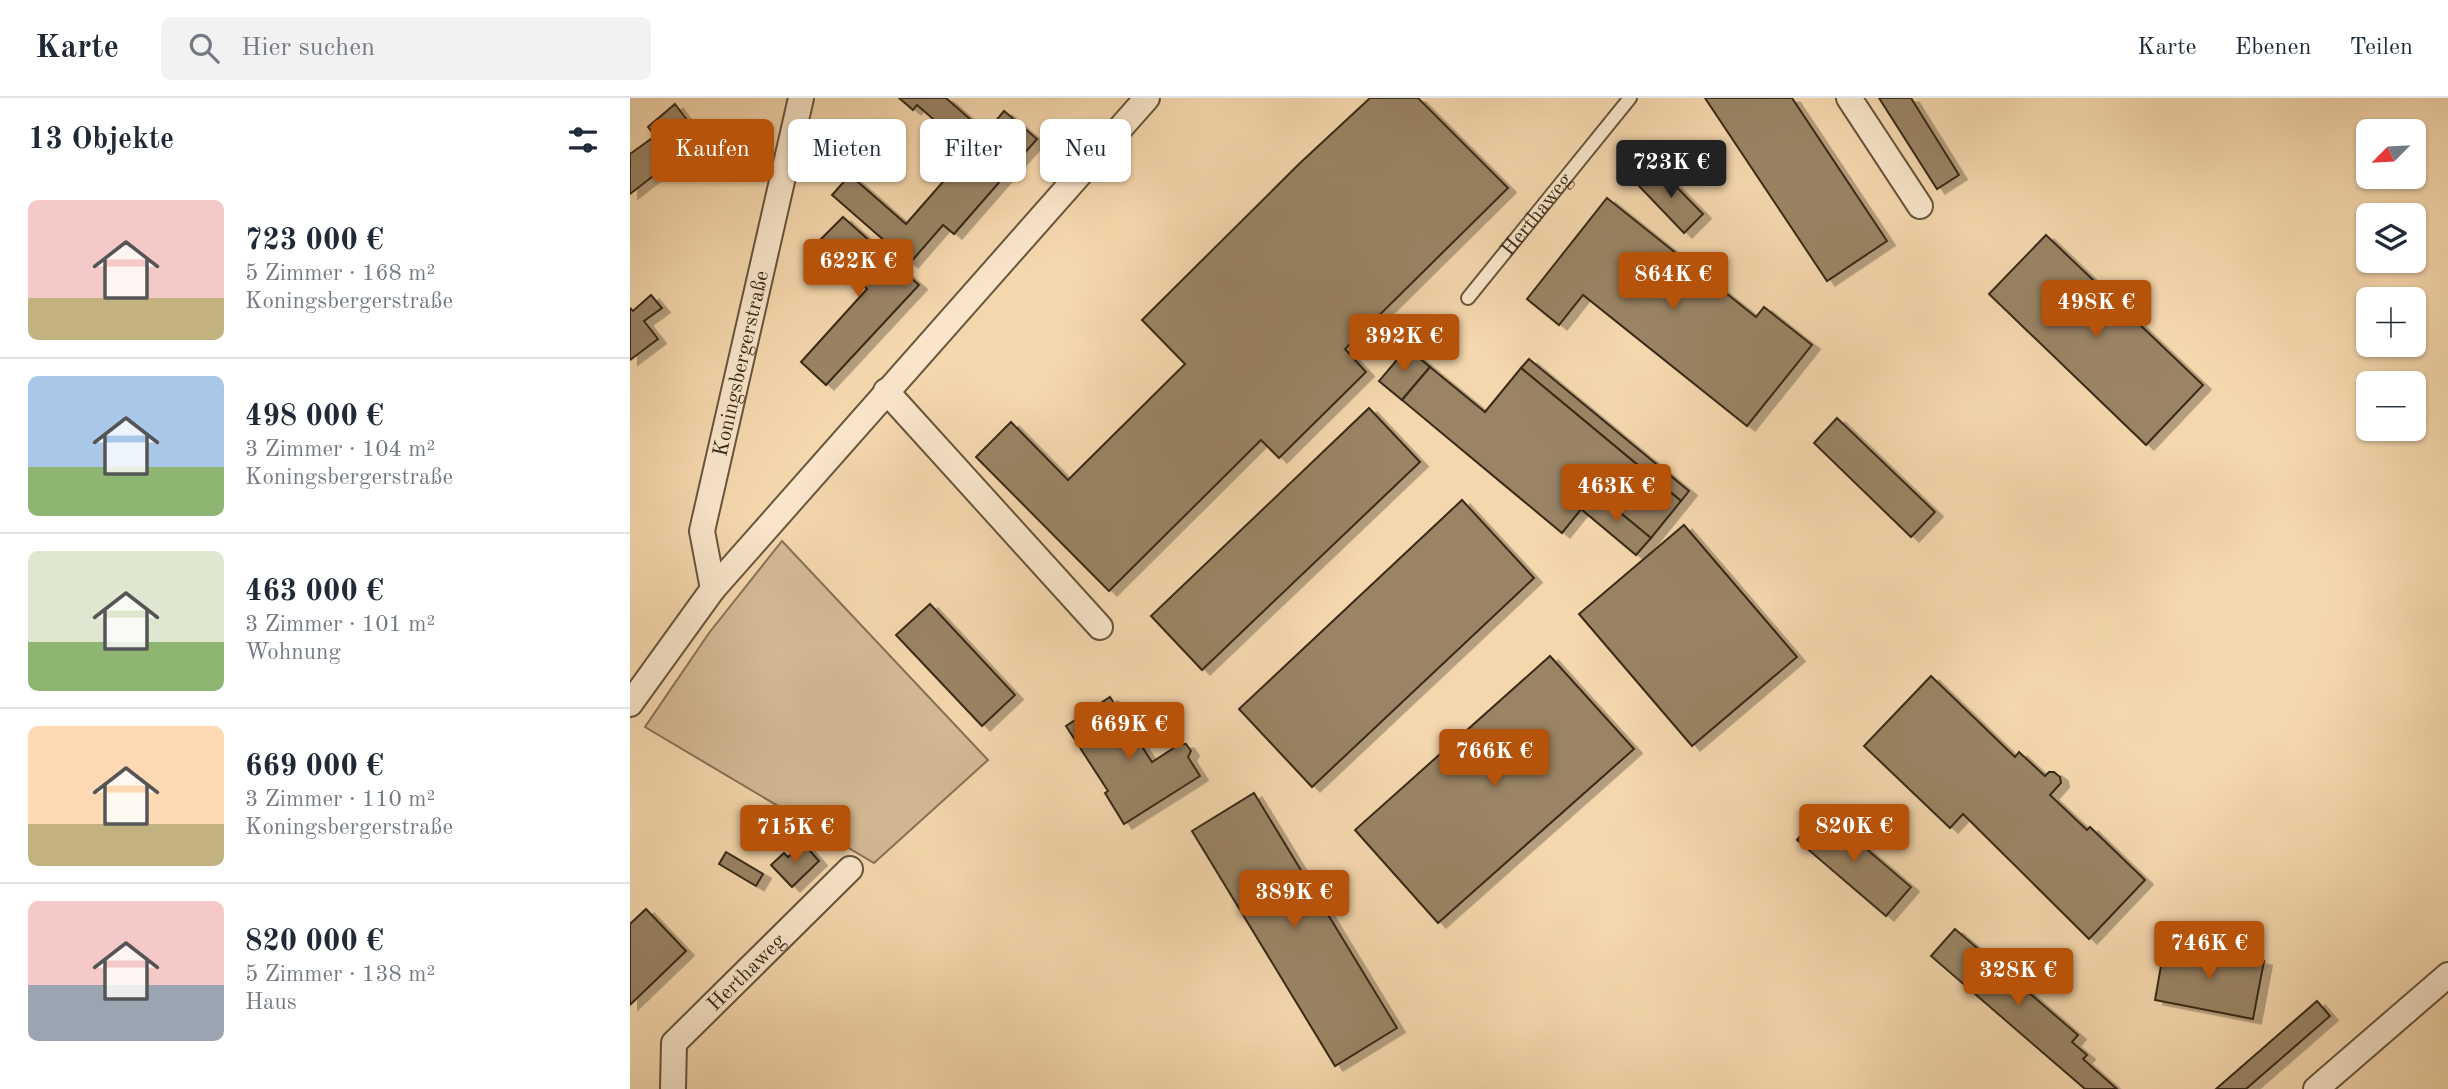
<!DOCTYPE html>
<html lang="de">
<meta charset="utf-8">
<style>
:root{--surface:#fff;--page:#f2f2f3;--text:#1f2937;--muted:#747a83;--line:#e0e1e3;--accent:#b45309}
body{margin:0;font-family:"Old Standard TT",serif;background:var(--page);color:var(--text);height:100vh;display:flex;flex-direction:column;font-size:26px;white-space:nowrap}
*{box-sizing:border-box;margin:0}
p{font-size:23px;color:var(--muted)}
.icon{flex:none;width:38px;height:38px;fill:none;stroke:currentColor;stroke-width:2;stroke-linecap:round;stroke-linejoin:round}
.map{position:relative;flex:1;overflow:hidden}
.drawer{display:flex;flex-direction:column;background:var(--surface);width:630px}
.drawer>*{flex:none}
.top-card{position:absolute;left:21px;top:21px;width:665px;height:63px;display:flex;gap:14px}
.needle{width:46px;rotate:246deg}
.buttons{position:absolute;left:1726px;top:21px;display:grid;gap:14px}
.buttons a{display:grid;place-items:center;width:70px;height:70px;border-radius:10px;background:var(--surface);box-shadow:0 2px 5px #0004;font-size:35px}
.price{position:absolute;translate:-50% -60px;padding:0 16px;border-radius:7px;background:var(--accent);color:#fff;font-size:23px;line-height:46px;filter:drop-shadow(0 2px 4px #0008)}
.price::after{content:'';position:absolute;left:50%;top:42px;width:21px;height:16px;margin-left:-10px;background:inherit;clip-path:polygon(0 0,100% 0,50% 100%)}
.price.on{background:#222;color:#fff}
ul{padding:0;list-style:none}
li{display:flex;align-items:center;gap:21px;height:175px;padding:0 28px}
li+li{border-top:2px solid var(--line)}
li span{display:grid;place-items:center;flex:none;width:196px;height:140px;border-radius:10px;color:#555}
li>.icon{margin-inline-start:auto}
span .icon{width:84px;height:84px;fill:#fffc;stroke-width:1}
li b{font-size:30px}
h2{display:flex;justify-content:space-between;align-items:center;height:84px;padding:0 28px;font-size:30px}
.tag{padding:0 24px;border-radius:10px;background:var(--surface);box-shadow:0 2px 5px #0004;font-size:24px;line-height:63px}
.tag.on{background:var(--accent);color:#fff}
header{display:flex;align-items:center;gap:42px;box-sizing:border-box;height:98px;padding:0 35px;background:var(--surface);border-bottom:2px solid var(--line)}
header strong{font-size:33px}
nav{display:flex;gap:38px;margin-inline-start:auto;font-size:24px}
.search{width:490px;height:63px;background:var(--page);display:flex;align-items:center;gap:18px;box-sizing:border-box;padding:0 24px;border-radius:10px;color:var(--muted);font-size:26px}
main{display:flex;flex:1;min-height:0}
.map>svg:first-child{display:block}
</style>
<header>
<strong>Karte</strong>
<div class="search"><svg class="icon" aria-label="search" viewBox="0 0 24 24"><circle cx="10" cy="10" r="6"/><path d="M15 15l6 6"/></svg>Hier suchen</div>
<nav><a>Karte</a><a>Ebenen</a><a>Teilen</a></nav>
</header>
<main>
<section class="drawer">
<h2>13 Objekte<svg class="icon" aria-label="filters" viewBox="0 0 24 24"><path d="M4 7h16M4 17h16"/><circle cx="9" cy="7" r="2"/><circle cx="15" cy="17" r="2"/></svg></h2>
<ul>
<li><span style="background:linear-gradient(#f6c9c9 70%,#c2b280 0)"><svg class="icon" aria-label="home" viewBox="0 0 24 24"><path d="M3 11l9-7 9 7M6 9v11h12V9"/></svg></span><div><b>723 000 €</b><p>5 Zimmer · 168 m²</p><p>Koningsbergerstraße</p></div></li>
<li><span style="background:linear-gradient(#a9c7e8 65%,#8fb573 0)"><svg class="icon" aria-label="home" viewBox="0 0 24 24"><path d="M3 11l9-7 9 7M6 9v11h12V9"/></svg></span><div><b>498 000 €</b><p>3 Zimmer · 104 m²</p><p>Koningsbergerstraße</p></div></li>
<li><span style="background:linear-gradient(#dfe7d0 65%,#8fb573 0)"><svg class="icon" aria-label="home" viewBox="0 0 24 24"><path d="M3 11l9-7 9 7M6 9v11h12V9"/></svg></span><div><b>463 000 €</b><p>3 Zimmer · 101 m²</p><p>Wohnung</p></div></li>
<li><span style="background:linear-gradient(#ffd9b3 70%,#c2b280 0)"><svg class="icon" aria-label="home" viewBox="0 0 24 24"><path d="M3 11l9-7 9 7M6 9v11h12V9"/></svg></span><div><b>669 000 €</b><p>3 Zimmer · 110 m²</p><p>Koningsbergerstraße</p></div></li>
<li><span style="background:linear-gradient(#f6c9c9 60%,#9aa5b1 0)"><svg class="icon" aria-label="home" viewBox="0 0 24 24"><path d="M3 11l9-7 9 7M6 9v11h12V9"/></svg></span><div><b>820 000 €</b><p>5 Zimmer · 138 m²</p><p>Haus</p></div></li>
</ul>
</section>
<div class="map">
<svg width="1818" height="991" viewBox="0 0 1818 991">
<defs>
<filter id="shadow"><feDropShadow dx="8" dy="4.5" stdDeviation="0" flood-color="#0004"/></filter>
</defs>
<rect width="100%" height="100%" fill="#f5d7ad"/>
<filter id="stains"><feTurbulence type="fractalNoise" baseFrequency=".00286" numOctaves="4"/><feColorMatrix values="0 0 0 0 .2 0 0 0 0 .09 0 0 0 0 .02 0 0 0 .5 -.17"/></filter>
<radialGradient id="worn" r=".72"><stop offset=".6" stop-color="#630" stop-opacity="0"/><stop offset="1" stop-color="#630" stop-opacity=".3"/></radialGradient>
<polygon fill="#d5ba94" stroke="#867256" stroke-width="2" points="152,443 358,662 244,765 15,629 79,535"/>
<g fill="#9a8465" stroke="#382a17" stroke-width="2" filter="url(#shadow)">
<polygon points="269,0 316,0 356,35 374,13 407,41 324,136 313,127 280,165 202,97 220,77 276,126 340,53 287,7 283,12"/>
<polygon points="740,0 788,0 878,90 715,251 736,274 649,360 631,342 479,493 346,359 381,324 438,382 555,266 512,222 669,66"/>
<polygon points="1075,0 1162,0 1257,143 1197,183"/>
<polygon points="1249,0 1281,0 1329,77 1307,91"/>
<polygon points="45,6 63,30 47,44 54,54 0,96 0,56 25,38 18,29"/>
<polygon points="1028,70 1073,116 1054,135 1009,88"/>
<polygon points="977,100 1126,219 1134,209 1182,247 1117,328 953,197 929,227 897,201"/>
<polygon points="213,119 289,187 196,287 171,264 237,191 187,145"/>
<polygon points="1416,137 1573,287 1516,347 1359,196"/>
<polygon points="21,197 32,210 14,223 28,241 0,262 0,210 3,213"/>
<polygon points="777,250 800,269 772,302 749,283"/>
<polygon points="899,261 1059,393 1051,403 891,270"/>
<polygon points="800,269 855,314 891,270 1051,403 1021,440 965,394 932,435 772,302"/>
<polygon points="739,310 790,364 572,572 521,518"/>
<polygon points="1207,320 1305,414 1281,439 1184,345"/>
<polygon points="965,394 1021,440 1006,457 951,411"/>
<polygon points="832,402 904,480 682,689 609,611"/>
<polygon points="1054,427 1167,559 1062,648 949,516"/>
<polygon points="300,506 385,597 352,628 266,537"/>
<polygon points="920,558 1004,651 808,825 725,732"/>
<polygon points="1301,578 1385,659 1389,654 1415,678 1419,674 1424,674 1430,679 1431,685 1420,697 1457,732 1460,729 1515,782 1459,841 1333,716 1320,730 1234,648"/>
<polygon points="480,599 522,664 550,646 556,646 561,653 558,659 570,678 494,726 475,695 478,693 436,628"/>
<polygon points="624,695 767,930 705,968 562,733"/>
<polygon points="1192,713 1281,789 1256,818 1167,742"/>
<polygon points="173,745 189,763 162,789 141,767 154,755 158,759"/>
<polygon points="96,754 133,776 126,788 89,766"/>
<polygon points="16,811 56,853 0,907 0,826"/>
<polygon points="1325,831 1448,937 1442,944 1457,957 1453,961 1487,991 1455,991 1301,858"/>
<polygon points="1535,845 1634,863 1623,921 1525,902"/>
<polygon points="1687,903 1700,918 1616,991 1586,991"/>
</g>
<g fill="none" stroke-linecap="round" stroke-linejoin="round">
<defs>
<g id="service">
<path id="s1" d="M838,200L1000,0"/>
</g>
<g id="minor">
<polyline points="1219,0 1290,108"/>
<polyline points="256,293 470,529"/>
<path id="s2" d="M83,491L72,433L171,0"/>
<polyline points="0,606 83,491 517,0"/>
<path id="s3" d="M43,991L44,945L220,771"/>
<polyline points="1686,991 1818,877"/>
</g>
</defs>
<use href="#service" stroke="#67553c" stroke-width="16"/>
<use href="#minor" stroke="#67553c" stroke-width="28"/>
<use href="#service" stroke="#f8e5ca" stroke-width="12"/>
<use href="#minor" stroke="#f8e5ca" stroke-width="24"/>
</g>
<g text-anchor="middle" stroke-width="7" stroke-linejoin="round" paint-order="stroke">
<g font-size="21" fill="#382a17" stroke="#f8e5ca">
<text dy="7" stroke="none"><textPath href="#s1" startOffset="108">Herthaweg</textPath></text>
<text dy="7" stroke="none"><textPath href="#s2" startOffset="231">Koningsbergerstraße</textPath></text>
<text dy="7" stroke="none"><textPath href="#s3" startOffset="147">Herthaweg</textPath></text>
</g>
</g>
<rect width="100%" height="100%" filter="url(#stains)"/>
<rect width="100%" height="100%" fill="url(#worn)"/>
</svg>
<div class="buttons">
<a><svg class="needle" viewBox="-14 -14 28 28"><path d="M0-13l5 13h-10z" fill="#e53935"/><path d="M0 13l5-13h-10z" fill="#747a83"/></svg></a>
<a><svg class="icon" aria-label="layers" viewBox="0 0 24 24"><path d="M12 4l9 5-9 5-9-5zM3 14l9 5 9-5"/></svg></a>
<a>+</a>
<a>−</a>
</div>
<b class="price on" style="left:1041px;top:102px">723K €</b>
<b class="price" style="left:228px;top:201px">622K €</b>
<b class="price" style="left:1043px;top:214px">864K €</b>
<b class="price" style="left:1466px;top:242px">498K €</b>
<b class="price" style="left:774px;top:276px">392K €</b>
<b class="price" style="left:986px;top:426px">463K €</b>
<b class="price" style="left:499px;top:664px">669K €</b>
<b class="price" style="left:864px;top:691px">766K €</b>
<b class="price" style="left:1224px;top:766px">820K €</b>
<b class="price" style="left:165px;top:767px">715K €</b>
<b class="price" style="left:664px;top:832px">389K €</b>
<b class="price" style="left:1579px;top:883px">746K €</b>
<b class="price" style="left:1388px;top:910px">328K €</b>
<div class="top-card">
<a class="tag on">Kaufen</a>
<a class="tag">Mieten</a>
<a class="tag">Filter</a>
<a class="tag">Neu</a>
</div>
</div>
</main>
